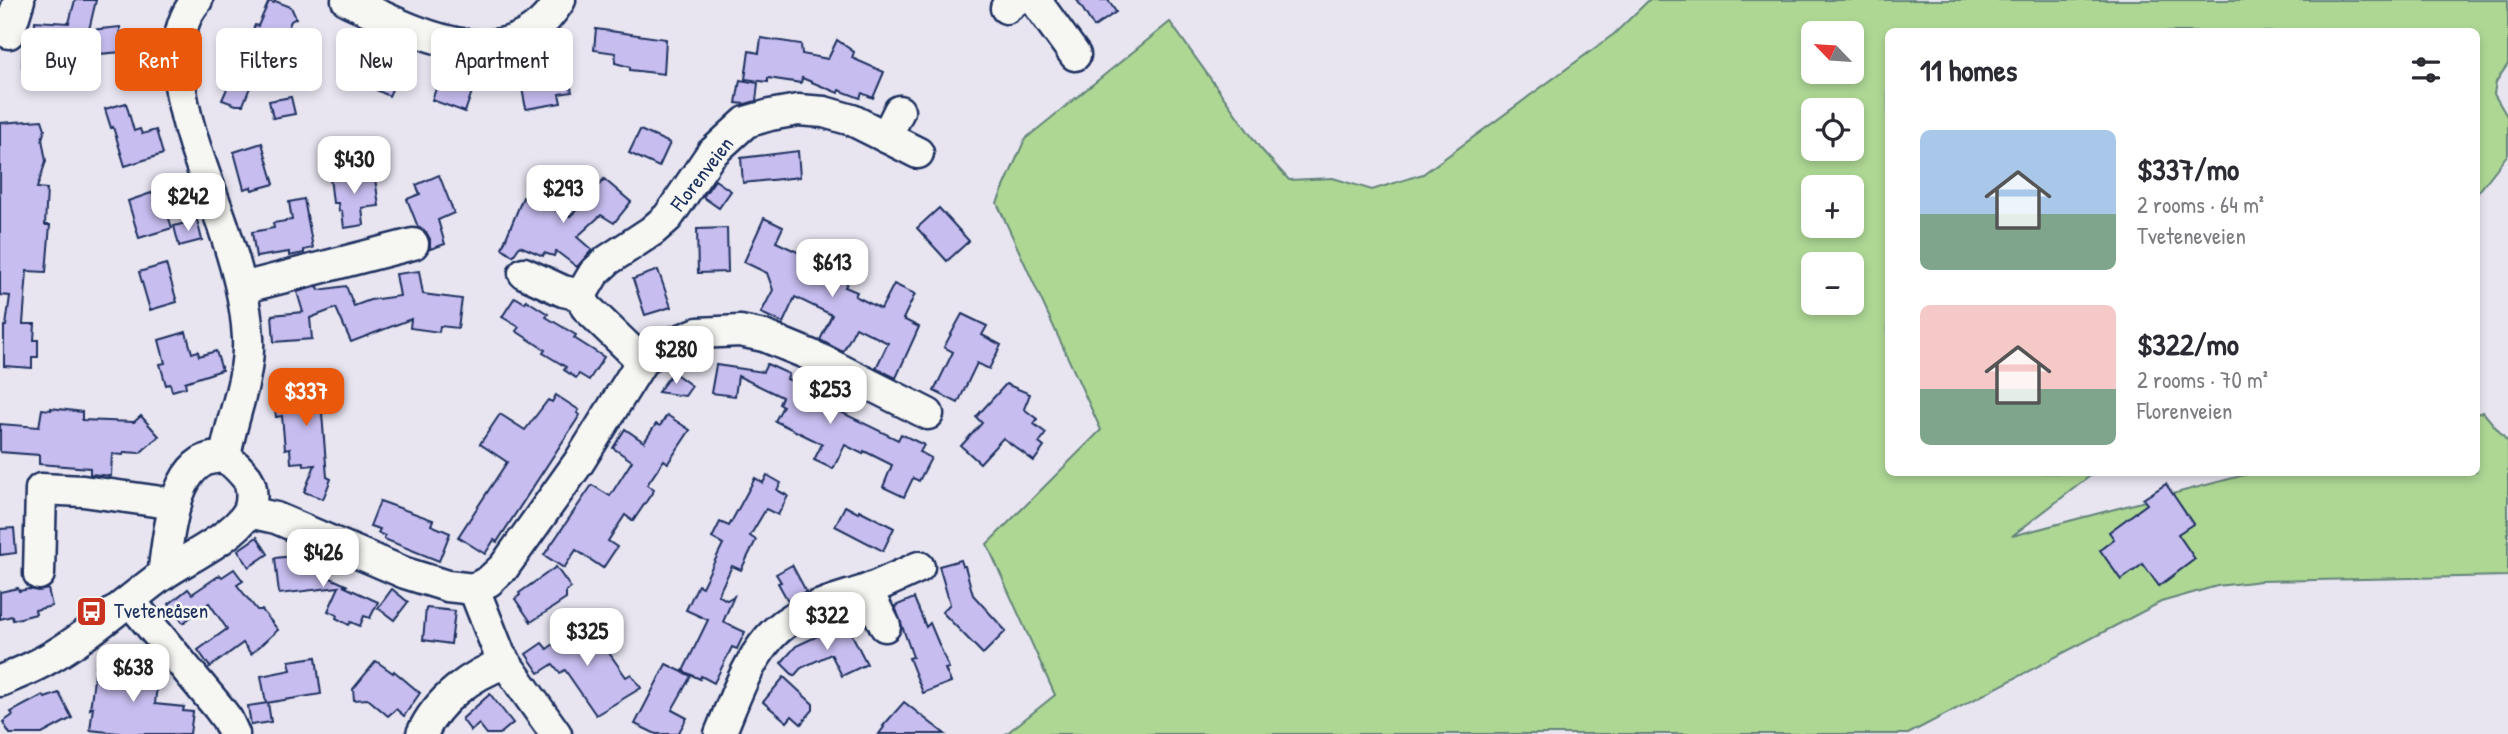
<!DOCTYPE html>
<meta charset="utf-8">
<style>
:root{--surface:#fff;--page:#f2f2f3;--text:#2b2b33;--muted:#7c7c81;--accent:#ea580c}
body{margin:0;font-family:"Patrick Hand",sans-serif;background:var(--page);color:var(--text);height:100vh;display:flex;flex-direction:column;font-size:26px;white-space:nowrap}
*{box-sizing:border-box;margin:0}
p{font-size:23px;color:var(--muted)}
.icon{flex:none;width:38px;height:38px;fill:none;stroke:currentColor;stroke-width:2;stroke-linecap:round;stroke-linejoin:round}
.map{position:relative;flex:1;overflow:hidden}
.sheet{position:absolute;left:1885px;top:28px;width:595px;height:448px;display:flex;flex-direction:column;background:var(--surface);border-radius:10px;box-shadow:0 4px 10px #0003}
.sheet>*{flex:none}
.guide{position:absolute;left:21px;top:28px;width:665px;height:63px;display:flex;gap:14px}
.needle{width:46px;rotate:295deg}
.fabs{position:absolute;left:1801px;top:21px;display:grid;gap:14px}
.fabs a{display:grid;place-items:center;width:63px;height:63px;border-radius:10px;background:var(--surface);box-shadow:0 4px 10px #0003;font-size:35px}
.price{position:absolute;translate:-50% -60px;padding:0 16px;border-radius:14px;background:#fff;color:#222;font-size:23px;line-height:46px;filter:drop-shadow(0 2px 4px #0008)}
.price::after{content:'';position:absolute;left:50%;top:42px;width:21px;height:16px;margin-left:-10px;background:inherit;clip-path:polygon(0 0,100% 0,50% 100%)}
.price.selected{background:var(--accent);color:#fff}
ul{padding:0;list-style:none}
li{display:flex;align-items:center;gap:21px;height:175px;padding:0 35px}
li span{display:grid;place-items:center;flex:none;width:196px;height:140px;border-radius:10px;color:#555}
li>.icon{margin-inline-start:auto}
span .icon{width:84px;height:84px;fill:#fffc;stroke-width:1}
li b{font-size:30px}
h2{display:flex;justify-content:space-between;align-items:center;height:84px;padding:0 35px;font-size:30px}
.tag{padding:0 24px;border-radius:10px;background:var(--surface);box-shadow:0 4px 10px #0003;font-size:24px;line-height:63px}
.tag.selected{background:var(--accent);color:#fff}
.map>svg:first-child{display:block}
</style>
<div class="map">
<svg width="2508" height="734" viewBox="0 0 2508 734">
<rect width="100%" height="100%" fill="#e8e5f1"/>
<filter id="ink" filterUnits="userSpaceOnUse"><feTurbulence type="fractalNoise" baseFrequency=".0143" numOctaves="2"/><feDisplacementMap in="SourceGraphic" scale="14" xChannelSelector="R" yChannelSelector="G"/><feConvolveMatrix kernelMatrix="1 2 1 2 8 2 1 2 1" color-interpolation-filters="sRGB"/></filter>
<g filter="url(#ink)">
<path fill="#aed794" stroke="#648379" stroke-width="2" fill-rule="evenodd" d="M1649,0H2508V64L2496,82L2494,94L2508,118V154L2476,195V32H1888V472L2094,473L2012,536L2252,473L2476,472V414L2483,412L2508,442V576L2261,581L2217,586L2161,602L1908,734H1006L1055,695L987,544L1101,430L997,203L1025,139L1170,22L1260,148L1289,180L1333,178L1372,190L1423,174L1614,34ZM1813,33H1852V72H1813ZM1813,110H1852V149H1813ZM1813,187H1852V226H1813ZM1813,264H1852V303H1813Z"/>
<g fill="#c7bdef" stroke="#1b2f5e" stroke-width="2">
<polygon points="75,0 96,0 89,30 120,27 122,52 99,54 99,64 51,68 22,67 23,43 34,43 35,21 69,23"/>
<polygon points="1077,0 1108,0 1116,12 1094,27"/>
<polygon points="269,1 274,3 275,1 291,7 296,18 291,21 283,40 312,53 303,72 297,72 262,57 243,105 236,105 222,100 255,25 258,26"/>
<polygon points="596,29 666,39 664,74 630,70 630,67 615,63 616,53 594,50"/>
<polygon points="350,32 373,42 364,62 341,51"/>
<polygon points="761,38 801,44 802,54 828,59 837,40 854,52 852,58 884,72 873,98 862,93 860,98 839,90 838,93 802,78 801,83 768,78 768,82 745,79 749,51 759,53"/>
<polygon points="399,74 389,96 355,80"/>
<polygon points="568,74 572,92 559,94 561,103 526,109 521,83 531,81 531,78 545,75 546,78"/>
<polygon points="441,75 474,86 465,112 432,100"/>
<polygon points="740,80 758,83 756,101 745,104 736,103"/>
<polygon points="291,97 295,114 273,118 269,101"/>
<polygon points="126,103 134,131 140,129 142,134 156,130 163,154 125,166 113,127 111,128 105,109"/>
<polygon points="42,120 45,129 42,139 46,161 37,188 47,189 45,225 50,225 46,272 27,271 23,324 35,324 34,340 38,340 38,357 32,357 32,368 4,366 4,326 6,326 10,296 0,295 0,123"/>
<polygon points="640,130 670,143 659,167 629,153"/>
<polygon points="262,143 274,184 252,190 251,187 244,189 234,152"/>
<polygon points="798,151 800,177 743,183 741,158"/>
<polygon points="365,170 366,179 375,178 379,206 362,208 364,225 344,228 342,211 339,211 338,203 333,203 330,177 335,176 334,174"/>
<polygon points="439,175 454,213 438,220 445,244 430,249 430,239 426,232 418,227 407,199 420,194 416,185"/>
<polygon points="604,179 631,202 614,223 601,215 577,237 592,250 577,267 556,251 554,256 544,253 543,256 520,246 513,256 502,248 523,197 570,216 584,203"/>
<polygon points="715,180 731,191 719,208 703,197"/>
<polygon points="160,190 172,228 139,238 128,201"/>
<polygon points="304,199 313,248 304,250 304,253 289,256 289,252 256,257 252,232 274,228 273,223 292,220 289,202"/>
<polygon points="939,208 969,241 947,261 917,228"/>
<polygon points="764,218 783,227 776,242 804,255 801,262 828,274 831,267 850,277 845,287 857,292 855,296 881,309 894,284 915,294 903,319 919,327 896,378 876,368 888,343 856,327 843,352 820,340 832,315 795,297 783,323 761,313 773,290 767,273 744,262"/>
<polygon points="197,220 202,240 179,246 174,226"/>
<polygon points="727,228 728,272 698,273 697,229"/>
<polygon points="166,264 177,302 150,310 139,272"/>
<polygon points="658,270 671,307 645,315 633,279"/>
<polygon points="419,271 423,294 462,299 458,328 440,326 439,332 410,328 411,319 351,342 336,308 310,318 312,339 274,342 272,315 303,312 297,292 318,286 319,290 346,286 354,306 370,300 400,296 396,274"/>
<polygon points="515,297 525,303 526,300 548,314 546,317 576,335 574,338 604,357 589,380 579,374 576,378 564,370 566,367 543,353 545,350 516,331 519,327 502,317"/>
<polygon points="962,314 987,326 982,335 1001,345 989,369 977,363 958,403 934,391 953,352 944,347"/>
<polygon points="186,332 192,353 198,351 199,356 216,351 222,370 185,382 186,387 172,391 170,384 166,385 160,364 165,363 159,340"/>
<polygon points="767,364 789,374 787,379 812,391 810,396 816,400 898,440 901,434 924,445 920,452 931,458 919,481 913,478 904,497 883,487 892,465 864,451 863,454 845,445 833,469 814,460 822,444 775,421 783,406 779,404 782,397 738,376 735,396 711,393 716,365 763,372"/>
<polygon points="673,372 692,386 685,396 658,392"/>
<polygon points="318,378 318,385 330,383 333,411 322,413 327,477 331,479 323,499 304,492 315,465 304,466 303,462 291,463 290,448 285,449 282,416 276,417 273,393 291,391 290,381"/>
<polygon points="1006,384 1030,394 1024,409 1037,419 1034,424 1046,433 1039,443 1044,447 1034,461 1003,438 980,463 961,446 982,423 976,417"/>
<polygon points="556,395 579,410 577,413 580,415 497,542 494,540 485,554 458,537 507,462 480,444 500,414 525,430 548,400 552,402"/>
<polygon points="51,408 82,412 82,420 134,422 141,416 159,436 140,453 124,452 123,455 112,454 111,476 90,474 90,468 39,464 39,455 0,452 0,424 39,427 42,409 51,410"/>
<polygon points="667,415 690,430 668,463 664,460 647,485 654,490 633,521 625,515 608,541 617,547 603,568 576,550 564,568 544,555 592,485 610,496 632,461 613,448 625,429 644,442 656,424 660,426"/>
<polygon points="767,475 781,483 777,490 788,496 778,515 766,509 750,536 756,540 741,570 732,566 718,595 727,600 734,596 723,622 745,632 737,649 732,647 714,683 701,676 700,679 683,671 708,620 686,610 698,585 702,587 723,544 712,538 720,522 729,526 755,478 763,483"/>
<polygon points="2166,484 2193,524 2178,534 2195,559 2159,586 2143,564 2121,580 2100,550 2114,539 2109,532 2147,504 2143,499"/>
<polygon points="380,501 433,520 431,525 450,533 439,561 384,539 385,536 378,533 380,529 370,526"/>
<polygon points="845,506 858,513 859,510 894,528 883,551 835,526"/>
<polygon points="14,528 16,553 0,555 0,529"/>
<polygon points="257,537 268,554 249,567 238,550"/>
<polygon points="303,555 303,564 325,565 326,576 348,586 343,586 378,602 370,618 364,616 360,626 351,622 349,625 336,618 337,615 328,611 339,587 279,594 275,558"/>
<polygon points="961,560 963,566 965,566 973,595 1006,631 983,654 942,612 950,604 939,566"/>
<polygon points="792,565 806,591 788,601 778,583 781,582 776,574"/>
<polygon points="556,567 571,588 566,591 566,599 531,622 515,599 520,595 519,593"/>
<polygon points="234,569 243,581 237,585 257,610 262,610 278,630 251,654 243,643 210,667 198,650 227,629 209,603 183,623 169,604 188,589 192,594 220,575 222,577"/>
<polygon points="18,588 19,591 29,589 38,591 48,589 52,606 35,610 36,614 13,620 12,616 0,619 0,592"/>
<polygon points="392,589 408,602 394,620 378,608"/>
<polygon points="914,598 926,627 930,623 949,668 945,669 951,682 923,693 909,658 913,657 895,606"/>
<polygon points="426,608 455,611 451,644 423,640"/>
<polygon points="588,623 626,677 631,674 641,688 596,715 565,670 560,673 553,664 539,673 526,654 542,643 547,649 578,626 580,629"/>
<polygon points="841,625 843,630 848,627 867,664 842,676 831,654 801,668 794,676 781,663 796,646"/>
<polygon points="316,657 321,694 266,703 261,676 291,670 289,661"/>
<polygon points="376,661 393,673 394,671 420,693 404,716 396,709 388,716 368,699 354,700 353,689"/>
<polygon points="96,664 151,671 151,674 158,674 155,704 184,707 183,711 193,712 190,734 127,734 90,730 93,707 90,709"/>
<polygon points="666,664 691,676 672,710 687,718 678,734 656,734 635,724"/>
<polygon points="784,677 813,704 813,710 801,724 792,716 787,722 763,702"/>
<polygon points="59,693 72,718 42,734 10,734 3,722 13,715 11,712 43,695 45,698"/>
<polygon points="490,694 513,723 500,734 487,734 479,724 471,731 462,719"/>
<polygon points="904,702 927,720 945,734 879,734 884,727 883,726"/>
<polygon points="268,703 271,722 251,725 248,706"/>
</g>
<g fill="none" stroke-linecap="round" stroke-linejoin="round">
<defs>
<g id="minor">
<path d="M197,0C149,54 205,170 224,229C236,265 246,300 248,338C250,379 231,418 225,458"/>
<path d="M347,0C414,31 507,85 560,0"/>
<polyline points="1035,0 1075,55"/>
<polyline points="1006,8 1016,0"/>
<polyline points="9,33 19,0"/>
<polyline points="886,137 899,111"/>
<polyline points="524,273 563,291 581,295"/>
<polyline points="242,288 413,244"/>
<polyline points="581,295 594,273 608,260 652,231 668,217 711,154 746,122 770,115 798,110 824,112 852,120 918,153"/>
<polyline points="581,295 586,307 642,361"/>
<polyline points="249,512 276,518 405,573 447,586 474,589 489,581 504,567 579,462 642,361 659,349 698,333 740,331 764,336 815,357 928,414"/>
<polyline points="39,574 41,489 83,491 176,504"/>
<polyline points="474,589 500,655 556,734"/>
<polyline points="867,590 885,626"/>
<polyline points="130,601 218,707 227,719 234,734"/>
<path d="M0,681C15,675 30,669 44,661C86,638 123,604 161,576C185,559 232,538 247,514C253,504 253,487 247,478C241,471 232,460 223,458C173,451 168,542 163,575"/>
<path d="M422,734C437,700 471,675 505,663"/>
<path d="M720,734C734,701 745,666 769,638C793,610 831,602 864,591C883,584 901,575 919,567"/>
</g>
</defs>
<use href="#minor" stroke="#1b2f5e" stroke-width="35"/>
<use href="#minor" stroke="#f6f6f2" stroke-width="30"/>
</g>
</g>
<defs>
<symbol id="bus-square" viewBox="-11 -11 22 22"><rect x="-9" y="-9" width="18" height="18" rx="4" fill="#c8321e" stroke="#f6f6f2"/><path d="M-5-6H5V4H4V6H2V4H-2V6H-4V4H-5ZM-3.5-4V0h7V-4ZM-3.5 1.2v1.5H-2V1.2ZM2 1.2v1.5H3.5V1.2Z" fill="#fff"/></symbol>
</defs>
<g fill-rule="evenodd">
<use href="#bus-square" x="74" y="594" width="35" height="35"/>
</g>
<g text-anchor="middle" stroke-width="5" stroke-linejoin="round" paint-order="stroke">
<g font-size="21" fill="#1b2f5e" stroke="#f6f6f2">
<text transform="translate(702 174) rotate(-52)" y="7">Florenveien</text>
</g>
<g font-size="21" fill="#1b2f5e" stroke="#f6f6f2" text-anchor="start">
<text x="114" y="618">Tveteneåsen</text>
</g>
</g>
</svg>
<div class="fabs">
<a><svg class="needle" viewBox="-14 -14 28 28"><path d="M0-13l5 13h-10z" fill="#e53935"/><path d="M0 13l5-13h-10z" fill="#7c7c81"/></svg></a>
<a><svg class="icon" aria-label="locate" viewBox="0 0 24 24"><circle cx="12" cy="12" r="6"/><path d="M12 2v4M12 18v4M2 12h4M18 12h4"/></svg></a>
<a>+</a>
<a>−</a>
</div>
<b class="price" style="left:354px;top:196px">$430</b>
<b class="price" style="left:563px;top:225px">$293</b>
<b class="price" style="left:188px;top:233px">$242</b>
<b class="price" style="left:832px;top:299px">$613</b>
<b class="price" style="left:676px;top:386px">$280</b>
<b class="price" style="left:830px;top:426px">$253</b>
<b class="price selected" style="left:306px;top:428px">$337</b>
<b class="price" style="left:323px;top:589px">$426</b>
<b class="price" style="left:827px;top:652px">$322</b>
<b class="price" style="left:587px;top:668px">$325</b>
<b class="price" style="left:133px;top:704px">$638</b>
<div class="guide">
<a class="tag">Buy</a>
<a class="tag selected">Rent</a>
<a class="tag">Filters</a>
<a class="tag">New</a>
<a class="tag">Apartment</a>
</div>
<section class="sheet">
<h2>11 homes<svg class="icon" aria-label="filters" viewBox="0 0 24 24"><path d="M4 7h16M4 17h16"/><circle cx="9" cy="7" r="2"/><circle cx="15" cy="17" r="2"/></svg></h2>
<ul>
<li><span style="background:linear-gradient(#a9c7e8 60%,#7fa58c 0)"><svg class="icon" aria-label="home" viewBox="0 0 24 24"><path d="M3 11l9-7 9 7M6 9v11h12V9"/></svg></span><div><b>$337/mo</b><p>2 rooms · 64 m²</p><p>Tveteneveien</p></div></li>
<li><span style="background:linear-gradient(#f6c9c9 60%,#7fa58c 0)"><svg class="icon" aria-label="home" viewBox="0 0 24 24"><path d="M3 11l9-7 9 7M6 9v11h12V9"/></svg></span><div><b>$322/mo</b><p>2 rooms · 70 m²</p><p>Florenveien</p></div></li>
</ul>
</section>
</div>
